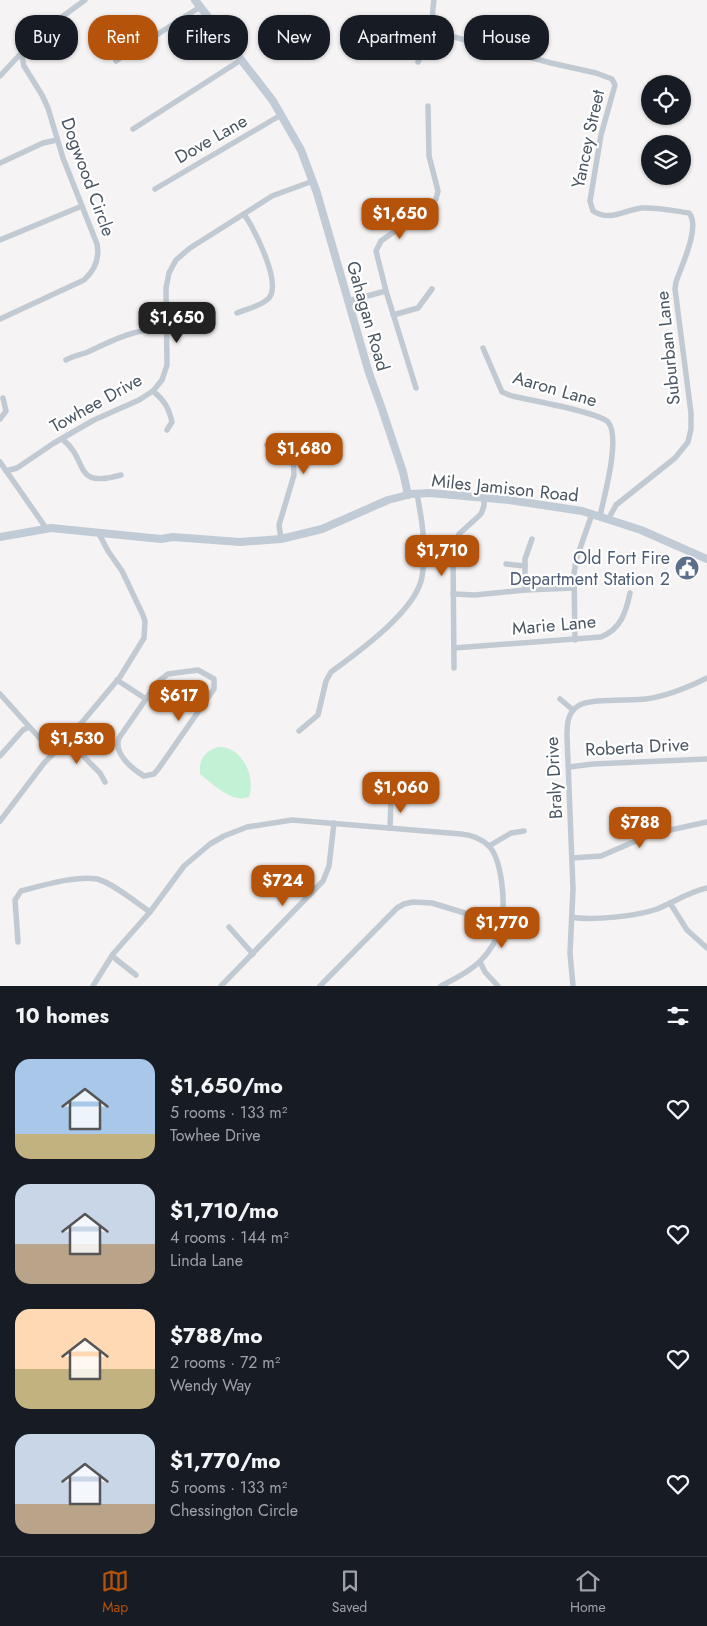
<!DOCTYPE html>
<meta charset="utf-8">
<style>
:root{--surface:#171b24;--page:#20242c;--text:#f1f3f6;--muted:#9ea1a6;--line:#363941;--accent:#b45309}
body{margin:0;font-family:Jost,sans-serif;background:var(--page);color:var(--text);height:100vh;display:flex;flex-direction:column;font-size:19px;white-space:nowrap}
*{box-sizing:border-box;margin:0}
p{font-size:16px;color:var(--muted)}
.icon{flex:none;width:28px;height:28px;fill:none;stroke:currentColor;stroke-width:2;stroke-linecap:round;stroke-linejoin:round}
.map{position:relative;height:986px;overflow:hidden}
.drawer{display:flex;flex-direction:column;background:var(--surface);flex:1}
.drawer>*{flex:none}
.guide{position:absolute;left:15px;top:15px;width:678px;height:45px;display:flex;gap:10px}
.tools{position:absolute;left:641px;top:75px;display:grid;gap:10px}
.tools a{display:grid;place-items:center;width:50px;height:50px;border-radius:50%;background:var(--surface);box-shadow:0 1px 4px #0004;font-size:25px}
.price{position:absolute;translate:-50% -42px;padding:0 11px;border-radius:10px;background:var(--accent);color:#fff;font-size:16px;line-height:32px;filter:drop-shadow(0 1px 2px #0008)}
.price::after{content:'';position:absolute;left:50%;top:30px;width:15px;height:11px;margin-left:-8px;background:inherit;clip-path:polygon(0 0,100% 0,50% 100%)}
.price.active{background:#222;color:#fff}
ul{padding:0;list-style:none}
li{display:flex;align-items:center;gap:15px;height:125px;padding:0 15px}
li span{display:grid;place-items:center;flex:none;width:140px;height:100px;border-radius:15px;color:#555}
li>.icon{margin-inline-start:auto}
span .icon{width:60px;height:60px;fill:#fffc;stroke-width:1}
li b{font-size:21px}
h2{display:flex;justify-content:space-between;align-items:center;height:60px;padding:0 15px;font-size:21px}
.pill{padding:0 18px;border-radius:20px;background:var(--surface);box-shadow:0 1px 4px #0004;font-size:18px;line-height:45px}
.pill.active{background:var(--accent);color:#fff}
.tab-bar{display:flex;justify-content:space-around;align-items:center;height:70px;border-top:1px solid var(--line);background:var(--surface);font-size:14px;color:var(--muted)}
.tab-bar a{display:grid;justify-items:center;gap:2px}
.tab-bar .active{color:var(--accent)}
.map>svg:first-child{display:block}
</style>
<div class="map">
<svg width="707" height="986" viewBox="0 0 707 986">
<rect width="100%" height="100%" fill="#f5f3f3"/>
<path fill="#c3f1d5" d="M218,747C242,746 256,776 249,797C232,804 212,783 200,774C199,759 204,752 218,747Z"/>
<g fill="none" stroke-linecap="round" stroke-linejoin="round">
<g stroke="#c1cad2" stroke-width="5.5">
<path d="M434,0C432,14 430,26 443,34L551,63L596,73L612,79L615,85L601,135L590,201L593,211C610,222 624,210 642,208C657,207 674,211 689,213C701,226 681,267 676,282L675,289L691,413V429L688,442L675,458L616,505L609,518"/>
<polyline points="116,61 200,7"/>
<polyline points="418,62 436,27"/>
<polyline points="0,76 40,33 85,0"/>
<polyline points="133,129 241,60"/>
<polyline points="0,163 43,143 57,140"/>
<polyline points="155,189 281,115"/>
<polyline points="0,240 82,206"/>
<polyline points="348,301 386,291"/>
<path d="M237,313C246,309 262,306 269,298C282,282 254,229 244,214"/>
<polyline points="393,315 418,308 432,289"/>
<path d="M0,319L84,280C95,270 100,259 97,244L63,158L48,108L42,95L24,66L21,53"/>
<path d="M483,348L502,392L512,396C529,400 599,412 608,422C621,437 604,497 600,516"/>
<path d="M66,360C73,356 80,355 88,352C115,339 135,329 167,328"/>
<polyline points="416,388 386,291 376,251 381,241 430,206 436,199 438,191 429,156 428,106"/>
<path d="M153,391C164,400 169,408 172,422L167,430"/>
<polyline points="0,419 6,411 3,398"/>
<path d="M62,439C90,460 71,489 121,475"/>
<polyline points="267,445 287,448 293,455 294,475 279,525 281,539"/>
<polyline points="0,462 46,528"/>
<polyline points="6,471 17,468 54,443 94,420 139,400 153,391 162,380 167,365 166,288 169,273 176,260 190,248 272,196 313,181"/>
<polyline points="506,564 525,566"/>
<polyline points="525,590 525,559 532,539"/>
<polyline points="453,594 475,595 525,590 574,588"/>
<polyline points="575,640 574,574 576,560 592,514"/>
<path d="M454,648L601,637C621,629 626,612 630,593"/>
<polyline points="454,668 453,553 459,534 481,514 484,506 484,498"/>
<path d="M117,680L146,699L160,680L168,674L198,670L214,679V689L159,768L154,774L144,776C132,769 113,753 119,738L146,699"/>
<polyline points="0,694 53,753"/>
<polyline points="560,699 573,710"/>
<path d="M299,731L318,715L326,681L331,672C358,652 416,611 422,577C427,550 422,520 417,494"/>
<polyline points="71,735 85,758 100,773 105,782"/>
<polyline points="0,756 23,730 29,727"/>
<polyline points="569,767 593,764 707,759"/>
<polyline points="0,821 44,763 68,739 120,677 144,638 145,621 142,613 122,571 108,551 98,532"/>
<polyline points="390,828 391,799"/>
<polyline points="489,846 511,833 524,831"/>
<polyline points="572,858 601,856 652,834 707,822"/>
<polyline points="670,903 687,930 707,948"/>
<path d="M572,917C591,921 638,916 657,909C674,902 689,892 707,888"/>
<polyline points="229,927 253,954"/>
<path d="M18,942L15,900L21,891C40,886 78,875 97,879C111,882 137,903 150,912"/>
<polyline points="112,956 136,975"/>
<polyline points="480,962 485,972 498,986"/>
<path d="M93,986L113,954L150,912L184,866L210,844L224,836L247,827L292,820L461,834C471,835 481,838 489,846C502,860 505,901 502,920C500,932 495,943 488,952C477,968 458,977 441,986"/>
<polyline points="221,986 323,881 329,866 334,823"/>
<polyline points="320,986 397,908 404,904 413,902 432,903 501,924"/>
<path d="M573,986L570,953L573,889L567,737C567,725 567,713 578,706C589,698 630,701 646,699C668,696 687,688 707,678"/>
</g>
<g stroke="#c1cbd6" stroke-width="8">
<polyline points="195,0 273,101 301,150 317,193 369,373 381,406 403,472 408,495"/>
<polyline points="0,537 51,528 161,539 173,537 240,542 281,539 322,529 388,500 411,494 430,493 509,500 582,511 641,530 707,559"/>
</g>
</g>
<defs>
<symbol id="civic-disc" viewBox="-11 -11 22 22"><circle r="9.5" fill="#5c6f8a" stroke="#fff"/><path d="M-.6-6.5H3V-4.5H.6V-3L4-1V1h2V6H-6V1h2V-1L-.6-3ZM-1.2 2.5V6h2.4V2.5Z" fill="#fff"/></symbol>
</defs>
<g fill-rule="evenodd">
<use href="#civic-disc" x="673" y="554" width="28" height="28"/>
</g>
<g text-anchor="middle" stroke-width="4.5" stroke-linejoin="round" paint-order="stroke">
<g font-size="18" fill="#4a5661" stroke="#fff">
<text transform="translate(211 139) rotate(-30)" y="6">Dove Lane</text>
<text transform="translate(588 139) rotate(-78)" y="6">Yancey Street</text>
<text transform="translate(88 177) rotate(70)" y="6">Dogwood Circle</text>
<text transform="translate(368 316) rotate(74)" y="6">Gahagan Road</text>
<text transform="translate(668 348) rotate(-96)" y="6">Suburban Lane</text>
<text transform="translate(555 389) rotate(16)" y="6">Aaron Lane</text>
<text transform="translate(96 403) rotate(-29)" y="6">Towhee Drive</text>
<text transform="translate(505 488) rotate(6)" y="6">Miles Jamison Road</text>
<text transform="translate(554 625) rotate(-5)" y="6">Marie Lane</text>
<text transform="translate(637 747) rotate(-3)" y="6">Roberta Drive</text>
<text transform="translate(554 778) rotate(-93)" y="6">Braly Drive</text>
</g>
<g font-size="18" fill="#4e5e75" stroke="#fff" text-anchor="end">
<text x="670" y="564">Old Fort Fire<tspan x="670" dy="21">Department Station 2</tspan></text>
</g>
</g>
</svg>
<div class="tools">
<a><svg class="icon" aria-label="locate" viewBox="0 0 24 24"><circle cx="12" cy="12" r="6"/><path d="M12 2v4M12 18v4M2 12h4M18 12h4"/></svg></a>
<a><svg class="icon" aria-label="layers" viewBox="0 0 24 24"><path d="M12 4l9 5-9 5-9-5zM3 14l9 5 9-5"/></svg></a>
</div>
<b class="price" style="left:400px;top:240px">$1,650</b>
<b class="price active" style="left:177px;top:344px">$1,650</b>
<b class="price" style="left:304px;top:475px">$1,680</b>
<b class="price" style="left:442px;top:577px">$1,710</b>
<b class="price" style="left:179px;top:722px">$617</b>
<b class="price" style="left:77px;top:765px">$1,530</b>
<b class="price" style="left:401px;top:814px">$1,060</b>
<b class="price" style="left:640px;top:849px">$788</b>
<b class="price" style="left:283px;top:907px">$724</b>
<b class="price" style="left:502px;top:949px">$1,770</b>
<div class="guide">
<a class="pill">Buy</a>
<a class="pill active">Rent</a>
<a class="pill">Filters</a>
<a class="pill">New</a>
<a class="pill">Apartment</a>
<a class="pill">House</a>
</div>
</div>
<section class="drawer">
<h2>10 homes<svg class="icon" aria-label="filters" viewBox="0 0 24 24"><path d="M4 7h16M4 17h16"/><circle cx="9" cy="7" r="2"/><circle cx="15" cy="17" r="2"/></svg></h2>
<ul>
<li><span style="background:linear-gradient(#a9c7e8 75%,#c2b280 0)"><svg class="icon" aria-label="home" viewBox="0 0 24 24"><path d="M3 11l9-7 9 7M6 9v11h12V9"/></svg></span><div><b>$1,650/mo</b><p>5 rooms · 133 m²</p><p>Towhee Drive</p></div><svg class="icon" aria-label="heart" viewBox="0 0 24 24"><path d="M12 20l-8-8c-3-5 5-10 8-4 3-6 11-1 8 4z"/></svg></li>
<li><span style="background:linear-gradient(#c9d6e8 60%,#b9a48a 0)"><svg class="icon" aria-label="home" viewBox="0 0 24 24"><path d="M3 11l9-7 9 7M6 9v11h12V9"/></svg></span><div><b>$1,710/mo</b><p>4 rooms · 144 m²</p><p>Linda Lane</p></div><svg class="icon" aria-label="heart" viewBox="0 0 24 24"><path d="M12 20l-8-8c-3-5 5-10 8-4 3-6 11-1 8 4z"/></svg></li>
<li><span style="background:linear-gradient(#ffd9b3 60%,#c2b280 0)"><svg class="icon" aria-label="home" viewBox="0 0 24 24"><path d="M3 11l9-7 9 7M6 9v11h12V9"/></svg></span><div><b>$788/mo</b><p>2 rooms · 72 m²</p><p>Wendy Way</p></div><svg class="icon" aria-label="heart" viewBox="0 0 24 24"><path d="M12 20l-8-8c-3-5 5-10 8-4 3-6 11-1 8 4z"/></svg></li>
<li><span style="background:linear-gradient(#c9d6e8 70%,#b9a48a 0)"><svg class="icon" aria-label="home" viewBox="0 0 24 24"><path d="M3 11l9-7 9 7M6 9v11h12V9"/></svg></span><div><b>$1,770/mo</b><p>5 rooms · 133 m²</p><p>Chessington Circle</p></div><svg class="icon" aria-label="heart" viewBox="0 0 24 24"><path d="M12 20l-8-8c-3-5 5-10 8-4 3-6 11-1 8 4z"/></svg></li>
</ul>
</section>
<nav class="tab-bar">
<a class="active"><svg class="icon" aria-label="map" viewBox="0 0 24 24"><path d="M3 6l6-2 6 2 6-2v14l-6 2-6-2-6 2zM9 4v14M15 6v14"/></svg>Map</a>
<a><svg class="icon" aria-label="saved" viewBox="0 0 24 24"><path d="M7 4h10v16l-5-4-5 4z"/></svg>Saved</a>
<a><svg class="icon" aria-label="home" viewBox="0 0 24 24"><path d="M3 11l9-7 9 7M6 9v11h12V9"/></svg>Home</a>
</nav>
